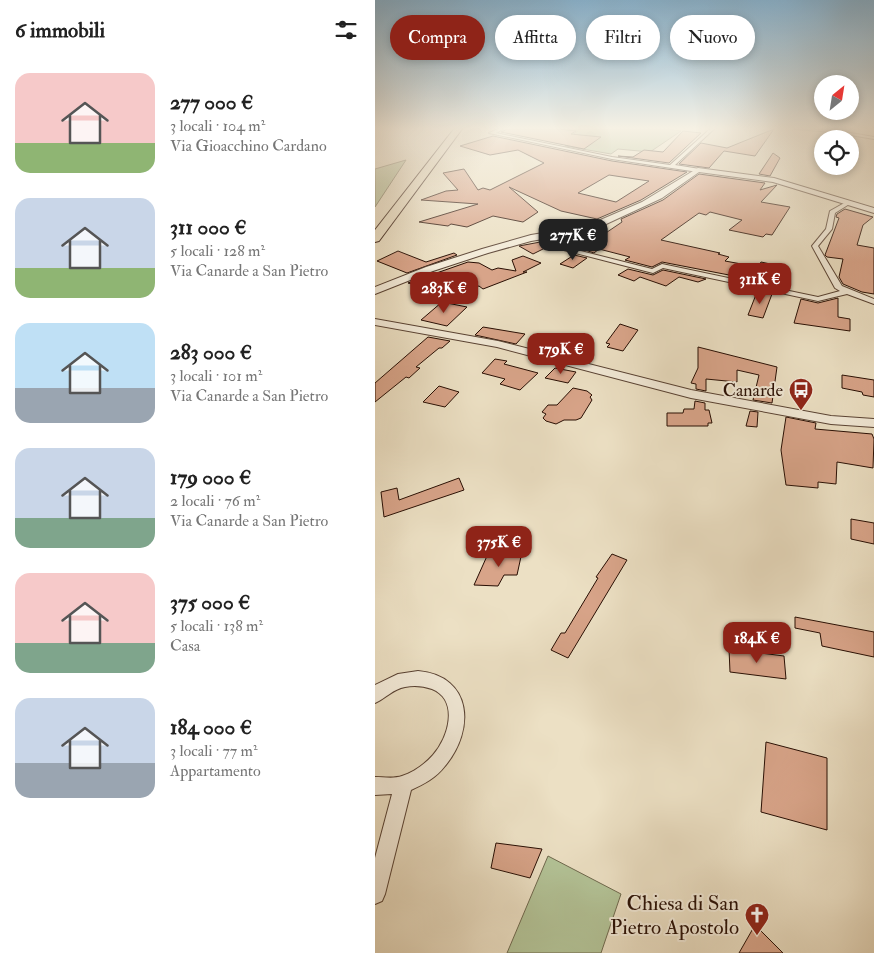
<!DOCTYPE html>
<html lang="it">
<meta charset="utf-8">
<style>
:root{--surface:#fff;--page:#f6f6f6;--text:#222;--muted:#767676;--accent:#8f2418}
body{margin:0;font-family:"IM FELL Double Pica",serif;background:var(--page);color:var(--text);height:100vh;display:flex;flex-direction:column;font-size:19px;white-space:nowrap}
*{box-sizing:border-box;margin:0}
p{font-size:16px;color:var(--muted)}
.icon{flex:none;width:28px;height:28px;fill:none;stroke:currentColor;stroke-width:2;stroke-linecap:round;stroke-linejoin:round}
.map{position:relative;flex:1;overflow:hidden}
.details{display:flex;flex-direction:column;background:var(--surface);width:375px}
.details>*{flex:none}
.top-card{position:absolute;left:15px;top:15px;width:409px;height:45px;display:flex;gap:10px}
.needle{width:32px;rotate:30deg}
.controls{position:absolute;left:439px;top:75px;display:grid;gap:10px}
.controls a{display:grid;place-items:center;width:45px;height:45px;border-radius:50%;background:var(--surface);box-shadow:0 2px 8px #0003;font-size:25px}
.price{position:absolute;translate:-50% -42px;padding:0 11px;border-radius:10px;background:var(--accent);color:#fff;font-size:16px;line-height:32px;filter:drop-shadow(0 1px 2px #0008)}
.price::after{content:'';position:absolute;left:50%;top:30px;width:15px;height:11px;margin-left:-8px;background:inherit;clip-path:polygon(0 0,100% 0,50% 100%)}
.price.current{background:#222;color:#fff}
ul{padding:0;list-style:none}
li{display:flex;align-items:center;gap:15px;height:125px;padding:0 15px}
li span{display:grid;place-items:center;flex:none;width:140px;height:100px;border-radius:15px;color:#555}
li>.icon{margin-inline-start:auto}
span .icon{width:60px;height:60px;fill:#fffc;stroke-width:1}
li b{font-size:21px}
h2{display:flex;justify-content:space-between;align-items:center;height:60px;padding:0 15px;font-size:21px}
.pill{padding:0 18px;border-radius:22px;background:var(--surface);box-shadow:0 2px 8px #0003;font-size:18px;line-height:45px}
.pill.current{background:var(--accent);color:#fff}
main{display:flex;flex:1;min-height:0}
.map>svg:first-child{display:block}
</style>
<main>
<section class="details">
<h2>6 immobili<svg class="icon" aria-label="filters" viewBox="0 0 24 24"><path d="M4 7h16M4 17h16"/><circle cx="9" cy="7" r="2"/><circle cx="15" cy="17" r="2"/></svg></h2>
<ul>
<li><span style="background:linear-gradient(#f6c9c9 70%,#8fb573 0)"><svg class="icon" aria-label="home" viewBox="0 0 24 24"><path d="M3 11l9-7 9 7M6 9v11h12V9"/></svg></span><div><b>277 000 €</b><p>3 locali · 104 m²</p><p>Via Gioacchino Cardano</p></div></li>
<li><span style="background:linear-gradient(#c9d6e8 70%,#8fb573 0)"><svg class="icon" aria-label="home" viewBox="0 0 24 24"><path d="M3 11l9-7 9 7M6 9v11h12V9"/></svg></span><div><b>311 000 €</b><p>5 locali · 128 m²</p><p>Via Canarde a San Pietro</p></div></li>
<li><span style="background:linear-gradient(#bfe0f5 65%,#9aa5b1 0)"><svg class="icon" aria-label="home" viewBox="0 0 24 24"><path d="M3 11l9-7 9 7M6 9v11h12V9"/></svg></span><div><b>283 000 €</b><p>3 locali · 101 m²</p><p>Via Canarde a San Pietro</p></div></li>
<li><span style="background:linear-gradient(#c9d6e8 70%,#7fa58c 0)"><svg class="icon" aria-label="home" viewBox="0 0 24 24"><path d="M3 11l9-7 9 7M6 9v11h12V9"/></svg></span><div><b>179 000 €</b><p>2 locali · 76 m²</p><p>Via Canarde a San Pietro</p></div></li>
<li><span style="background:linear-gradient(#f6c9c9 70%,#7fa58c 0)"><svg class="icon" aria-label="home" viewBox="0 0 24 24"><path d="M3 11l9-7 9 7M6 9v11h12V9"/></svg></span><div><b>375 000 €</b><p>5 locali · 138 m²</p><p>Casa</p></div></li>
<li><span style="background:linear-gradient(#c9d6e8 65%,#9aa5b1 0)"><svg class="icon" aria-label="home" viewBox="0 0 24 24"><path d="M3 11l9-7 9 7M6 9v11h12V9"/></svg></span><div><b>184 000 €</b><p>3 locali · 77 m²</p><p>Appartamento</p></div></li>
</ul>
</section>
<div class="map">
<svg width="499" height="953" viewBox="0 0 499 953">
<rect width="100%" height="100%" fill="#ece0c4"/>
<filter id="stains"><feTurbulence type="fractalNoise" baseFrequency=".004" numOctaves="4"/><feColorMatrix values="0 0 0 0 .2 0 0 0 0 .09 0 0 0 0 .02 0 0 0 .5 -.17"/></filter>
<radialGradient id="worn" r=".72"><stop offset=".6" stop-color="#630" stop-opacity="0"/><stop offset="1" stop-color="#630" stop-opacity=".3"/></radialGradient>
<g fill="#b3c397" stroke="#6e684d">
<polygon points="191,129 291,129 306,131 275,152 243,149 236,154 190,146 197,141 195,136 203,131"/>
<polygon points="31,160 0,207 0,169"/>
<polygon points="173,856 246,894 226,953 132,953"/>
</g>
<g fill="#d8a489" stroke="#280e03" fill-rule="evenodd">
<polygon points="133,129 184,129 201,131 196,134 226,137 209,149 126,132"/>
<polygon points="399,129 380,156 349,151 334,168 304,164 326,143 352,148"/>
<polygon points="308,131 326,133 294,163 243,156 258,157 269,150 288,152"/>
<path d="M118,136L237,161L312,172L266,200L222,219L186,211L134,187L163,212L148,222L118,216L92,227L76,224L73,226L44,222L103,204L46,200L71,191L83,190L68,173L89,169L103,190L108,188L115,190L169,163L143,150L115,155L85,146ZM234,175L274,181L241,202L203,193Z"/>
<polygon points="398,153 405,158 395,176 384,174"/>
<polygon points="324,174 390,183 385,190 402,185 386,202 415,207 397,235 391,234 388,237 354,230 367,220 335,212 331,215 324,213 286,240 345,253 343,254 354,257 350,261 383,267 386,262 400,265 390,282 287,262 277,267 250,260 255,257 224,249 219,253 207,249 247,222 246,219 288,200"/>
<polygon points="470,209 498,217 488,225 482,245 499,248 499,294 487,292 468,284 464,277 468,259 452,257 450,255 464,218 461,217 462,214"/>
<polygon points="176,240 178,244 158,254 144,246"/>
<polygon points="23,251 51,262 79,253 82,255 32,273 2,261"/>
<polygon points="199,255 212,258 198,268 185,264"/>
<polygon points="148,256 166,263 148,272 152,272 108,289 104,286 100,287 84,277 68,291 33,283 93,262 104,263 117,270 123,268 141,271 137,260"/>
<polygon points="253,269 278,275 288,270 331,279 323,282 304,277 291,286 265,277 259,281 243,275"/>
<polygon points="382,292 397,294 388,318 373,315"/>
<polygon points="463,298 463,317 475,319 475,331 419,323 426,299 443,303"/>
<polygon points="67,302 92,307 72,326 46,320"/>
<polygon points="245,324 263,330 248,351 232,347 235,344 231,343"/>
<polygon points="108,327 150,334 141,344 100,335"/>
<polygon points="53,337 75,341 67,348 64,348 41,367 45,368 34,378 31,377 0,402 0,383"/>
<polygon points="323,347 402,367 397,403 378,400 384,375 362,370 362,382 331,379 331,391 321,389 321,384 316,383 323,368"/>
<polygon points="120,359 132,361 129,364 163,373 145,390 125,384 130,379 107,373"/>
<polygon points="180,368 201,372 193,383 170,378"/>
<polygon points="467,375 499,380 499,397 488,395 487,392 467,388"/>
<polygon points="64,386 84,392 70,407 48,402"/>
<polygon points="198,388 212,391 217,395 215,397 217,400 206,418 201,420 189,420 181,424 171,421 168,418 171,414 167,412 173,405 182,405"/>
<polygon points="320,401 330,403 330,410 334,410 337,423 333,423 333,426 292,426 292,413 308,413 309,409 319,409"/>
<polygon points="375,411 383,412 382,427 371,426"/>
<polygon points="411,417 441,423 440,429 497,434 499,439 498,468 462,462 461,484 443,482 443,488 411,485 406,450"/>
<polygon points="84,478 89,490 9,517 6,492 22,488 24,500"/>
<polygon points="476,519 499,523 499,544 476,539"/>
<polygon points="119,550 147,552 142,575 129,575 123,586 99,585 112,556 117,556"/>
<polygon points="237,554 252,560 193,658 176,650 186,633 190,633 223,578 221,577"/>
<polygon points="420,617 499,632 499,657 447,646 445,633 420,628"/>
<polygon points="354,649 409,656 411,679 355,672"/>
<polygon points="391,742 452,758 452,830 386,812"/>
<polygon points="121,843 167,849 155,878 116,868"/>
<polygon points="380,925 408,953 364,953"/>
</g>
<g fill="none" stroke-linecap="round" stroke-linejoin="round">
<defs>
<g id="minor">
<polygon points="123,129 128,129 121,133 237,157 295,165 335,129 339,129 300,165 325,169 323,172 237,159 114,133"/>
<polygon points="420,129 458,130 499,137 499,139 458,132"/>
<polygon points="471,202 476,203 460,213 457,229 443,246 467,286 499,299 499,304 472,294 443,301 288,268 278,273 181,248 177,235 182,234 186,246 277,269 287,264 443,297 465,291 460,288 437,246 451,229 455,211"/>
<path d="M43,671C98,676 100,730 70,766C61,778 49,784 36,790L10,894L7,901L0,904V858L17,794L0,795V777C8,777 19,779 27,776C39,772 50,764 58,755C74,737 84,700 57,689C48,686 40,685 30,687C18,689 11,698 0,703V685L23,674Z"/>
</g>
<g id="tertiary">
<polygon points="323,168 399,178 499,208 499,213 398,182 324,172 287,198 229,225 204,233 156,241 113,253 58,271 0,294 0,287 51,267 107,249 156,235 204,227 223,221 267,202"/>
<polygon points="0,319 123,341 316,390 456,416 499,419 499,427 456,424 316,398 122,347 0,325"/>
</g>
<polygon id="motorway" points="79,129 87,129 4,241 0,242 0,230"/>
</defs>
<use href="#minor" stroke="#594233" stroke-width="2"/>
<use href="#tertiary" stroke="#594233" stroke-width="2"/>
<use href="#motorway" stroke="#280e03" stroke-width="2"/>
<use href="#minor" fill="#f3ebd9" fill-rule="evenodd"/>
<use href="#tertiary" fill="#f3ebd9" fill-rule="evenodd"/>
<use href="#motorway" fill="#ece0c4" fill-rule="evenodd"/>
</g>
<linearGradient id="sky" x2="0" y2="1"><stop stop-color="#89b7d6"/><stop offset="0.49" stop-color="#f6f1e4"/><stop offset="1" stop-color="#f6f1e4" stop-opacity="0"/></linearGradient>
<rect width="499" height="262" fill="url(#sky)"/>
<defs>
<symbol id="bus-pin" viewBox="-11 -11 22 30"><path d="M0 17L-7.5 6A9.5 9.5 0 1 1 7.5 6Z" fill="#8f2418" stroke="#f3ebd9"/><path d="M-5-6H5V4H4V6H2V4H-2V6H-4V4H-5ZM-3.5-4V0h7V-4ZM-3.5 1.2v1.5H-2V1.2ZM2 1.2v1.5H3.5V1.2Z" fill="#fff"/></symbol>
<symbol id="church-pin" viewBox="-11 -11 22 30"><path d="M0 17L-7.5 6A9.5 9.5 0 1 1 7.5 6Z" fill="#8f2418" stroke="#f3ebd9"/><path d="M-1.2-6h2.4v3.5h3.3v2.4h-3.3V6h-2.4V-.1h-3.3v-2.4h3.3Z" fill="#fff"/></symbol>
</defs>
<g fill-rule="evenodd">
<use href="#bus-pin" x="412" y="376" width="28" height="38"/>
<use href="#church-pin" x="368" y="901" width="28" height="38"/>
</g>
<g text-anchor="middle" stroke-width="4" stroke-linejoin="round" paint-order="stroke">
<g font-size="18" fill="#280e03" stroke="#f3ebd9" text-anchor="end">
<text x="408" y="396">Canarde</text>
</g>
<g font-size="21" fill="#280e03" stroke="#f3ebd9" text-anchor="end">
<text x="364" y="910">Chiesa di San<tspan x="364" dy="24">Pietro Apostolo</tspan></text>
</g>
</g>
<rect width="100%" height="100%" filter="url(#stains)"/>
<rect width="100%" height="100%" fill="url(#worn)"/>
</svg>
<div class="controls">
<a><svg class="needle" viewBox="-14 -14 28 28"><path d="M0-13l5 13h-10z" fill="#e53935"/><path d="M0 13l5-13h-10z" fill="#767676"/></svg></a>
<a><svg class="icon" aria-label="locate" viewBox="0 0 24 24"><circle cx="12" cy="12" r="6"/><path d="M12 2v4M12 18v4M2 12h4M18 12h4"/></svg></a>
</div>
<b class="price current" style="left:198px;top:261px">277K €</b>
<b class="price" style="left:385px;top:305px">311K €</b>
<b class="price" style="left:69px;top:314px">283K €</b>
<b class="price" style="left:186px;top:375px">179K €</b>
<b class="price" style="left:124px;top:568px">375K €</b>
<b class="price" style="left:382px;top:664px">184K €</b>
<div class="top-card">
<a class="pill current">Compra</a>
<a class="pill">Affitta</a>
<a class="pill">Filtri</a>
<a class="pill">Nuovo</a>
</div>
</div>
</main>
